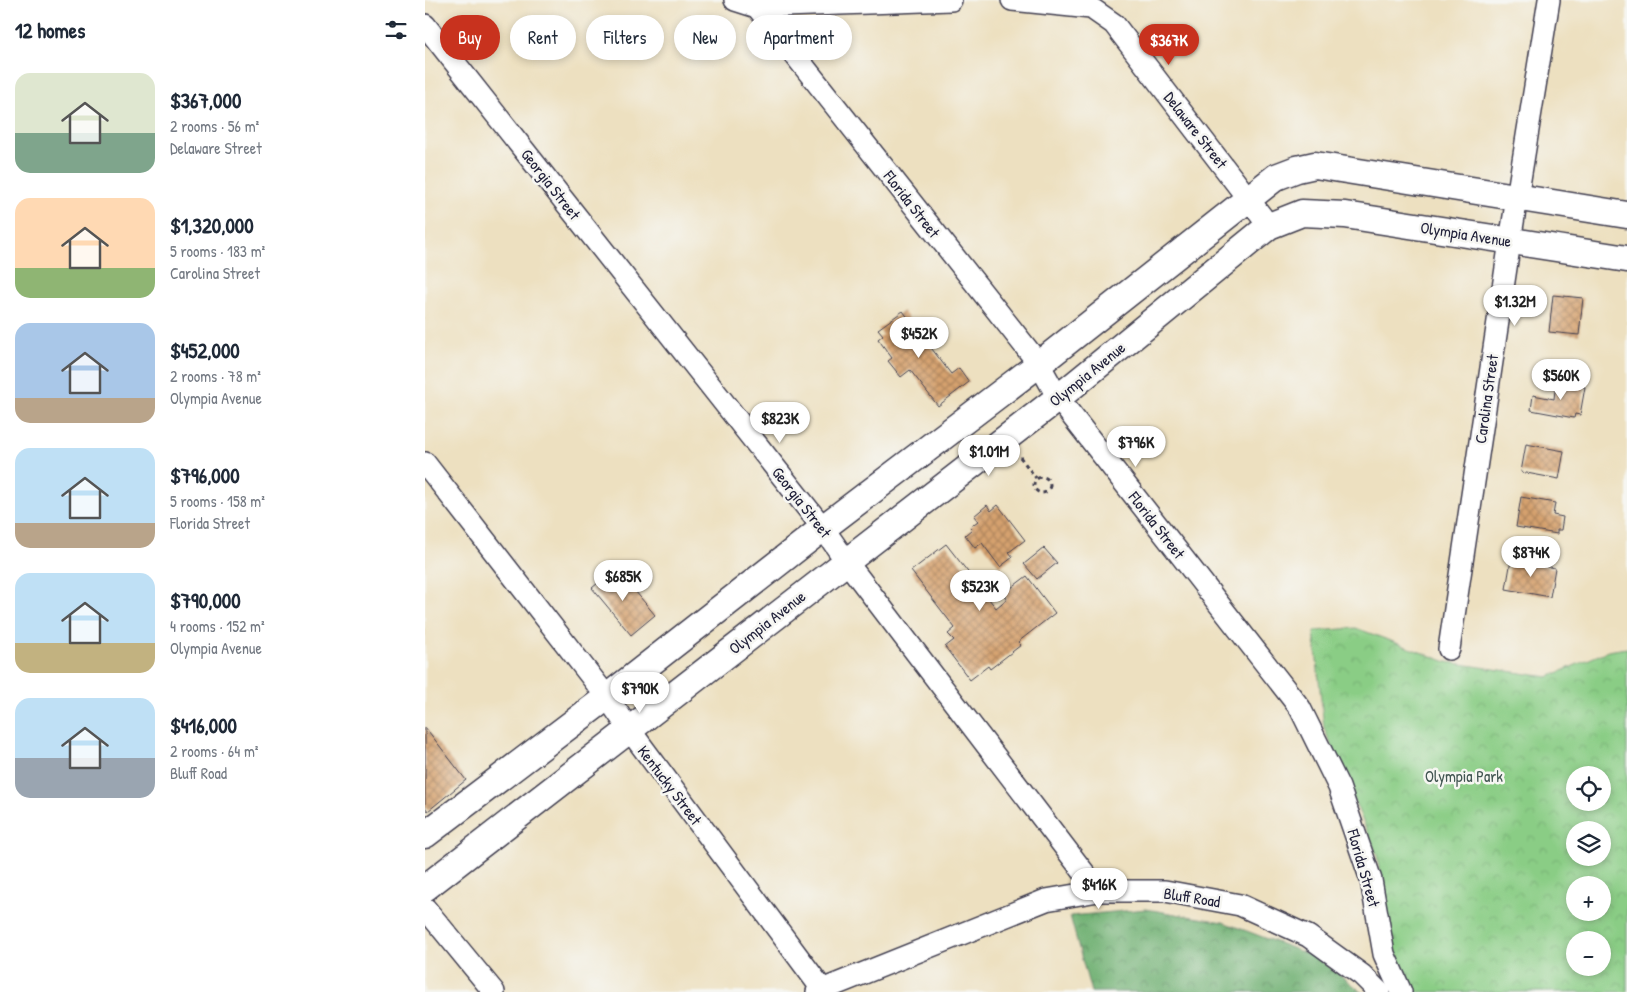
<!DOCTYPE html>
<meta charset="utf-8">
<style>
:root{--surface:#fff;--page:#f2f2f3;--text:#1f2937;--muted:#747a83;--accent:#c8321e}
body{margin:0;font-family:"Patrick Hand",sans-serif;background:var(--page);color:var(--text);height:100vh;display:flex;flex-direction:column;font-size:19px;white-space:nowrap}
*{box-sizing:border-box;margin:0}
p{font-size:16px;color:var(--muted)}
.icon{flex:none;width:28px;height:28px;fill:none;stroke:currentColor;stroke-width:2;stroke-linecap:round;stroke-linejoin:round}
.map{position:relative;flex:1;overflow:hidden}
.side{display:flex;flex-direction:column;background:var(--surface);width:425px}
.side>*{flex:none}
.banner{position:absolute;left:15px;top:15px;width:475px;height:45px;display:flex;gap:10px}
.fabs{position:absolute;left:1141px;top:766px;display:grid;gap:10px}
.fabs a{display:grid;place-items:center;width:45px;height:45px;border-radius:50%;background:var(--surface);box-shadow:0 2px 8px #0003;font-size:25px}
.price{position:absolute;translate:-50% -42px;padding:0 11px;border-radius:18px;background:#fff;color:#222;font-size:16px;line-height:32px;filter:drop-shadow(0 1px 2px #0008)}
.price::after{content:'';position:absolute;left:50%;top:30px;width:15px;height:11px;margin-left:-8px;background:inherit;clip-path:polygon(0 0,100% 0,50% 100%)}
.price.current{background:var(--accent);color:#fff}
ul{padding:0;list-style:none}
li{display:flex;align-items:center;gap:15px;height:125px;padding:0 15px}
li span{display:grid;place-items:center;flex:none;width:140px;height:100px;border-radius:15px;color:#555}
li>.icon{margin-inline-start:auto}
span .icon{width:60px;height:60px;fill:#fffc;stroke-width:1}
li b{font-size:21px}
h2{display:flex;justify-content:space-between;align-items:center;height:60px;padding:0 15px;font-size:21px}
.tag{padding:0 18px;border-radius:22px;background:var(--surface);box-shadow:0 2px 8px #0003;font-size:18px;line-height:45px}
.tag.current{background:var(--accent);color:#fff}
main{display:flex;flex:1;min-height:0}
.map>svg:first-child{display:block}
</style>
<main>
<section class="side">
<h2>12 homes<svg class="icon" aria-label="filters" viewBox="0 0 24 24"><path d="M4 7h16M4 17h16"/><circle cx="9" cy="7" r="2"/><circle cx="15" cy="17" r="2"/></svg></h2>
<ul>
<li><span style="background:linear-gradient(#dfe7d0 60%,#7fa58c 0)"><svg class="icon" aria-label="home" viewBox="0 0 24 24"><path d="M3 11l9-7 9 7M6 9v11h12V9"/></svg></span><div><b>$367,000</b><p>2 rooms · 56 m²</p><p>Delaware Street</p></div></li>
<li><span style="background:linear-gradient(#ffd9b3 70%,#8fb573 0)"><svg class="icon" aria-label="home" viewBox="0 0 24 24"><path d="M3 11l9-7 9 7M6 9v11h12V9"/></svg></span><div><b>$1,320,000</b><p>5 rooms · 183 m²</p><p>Carolina Street</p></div></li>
<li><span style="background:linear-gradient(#a9c7e8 75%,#b9a48a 0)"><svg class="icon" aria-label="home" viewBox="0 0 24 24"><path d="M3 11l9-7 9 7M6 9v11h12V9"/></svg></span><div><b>$452,000</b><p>2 rooms · 78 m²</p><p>Olympia Avenue</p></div></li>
<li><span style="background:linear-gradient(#bfe0f5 75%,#b9a48a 0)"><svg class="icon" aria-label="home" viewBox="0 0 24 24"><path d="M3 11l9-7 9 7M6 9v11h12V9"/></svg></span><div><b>$796,000</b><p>5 rooms · 158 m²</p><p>Florida Street</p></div></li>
<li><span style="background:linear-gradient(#bfe0f5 70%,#c2b280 0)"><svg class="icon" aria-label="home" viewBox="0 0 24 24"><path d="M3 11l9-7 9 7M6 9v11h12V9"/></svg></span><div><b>$790,000</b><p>4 rooms · 152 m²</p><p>Olympia Avenue</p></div></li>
<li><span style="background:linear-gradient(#bfe0f5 60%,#9aa5b1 0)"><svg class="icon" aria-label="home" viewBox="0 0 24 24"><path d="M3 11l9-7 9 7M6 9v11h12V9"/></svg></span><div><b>$416,000</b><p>2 rooms · 64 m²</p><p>Bluff Road</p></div></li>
</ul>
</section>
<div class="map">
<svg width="1202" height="992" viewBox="0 0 1202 992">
<defs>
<pattern id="forest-crowns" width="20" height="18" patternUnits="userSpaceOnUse" patternTransform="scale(1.25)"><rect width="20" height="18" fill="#6fb072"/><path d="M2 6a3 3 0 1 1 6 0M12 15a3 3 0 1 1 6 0" fill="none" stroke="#5b8f5f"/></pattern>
<pattern id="park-crowns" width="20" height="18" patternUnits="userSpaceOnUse" patternTransform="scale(1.25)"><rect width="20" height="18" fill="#8acd85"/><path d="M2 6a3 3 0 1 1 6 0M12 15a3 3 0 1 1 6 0" fill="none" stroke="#77b074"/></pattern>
<pattern id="building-cross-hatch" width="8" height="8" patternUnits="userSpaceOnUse" patternTransform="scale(1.25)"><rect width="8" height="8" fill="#d5a16e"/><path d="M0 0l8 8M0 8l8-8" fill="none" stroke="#ac835c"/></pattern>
</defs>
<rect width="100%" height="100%" fill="#f6f6f2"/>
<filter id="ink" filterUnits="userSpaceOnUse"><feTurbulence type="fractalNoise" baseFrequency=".02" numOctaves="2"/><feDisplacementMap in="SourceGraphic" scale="10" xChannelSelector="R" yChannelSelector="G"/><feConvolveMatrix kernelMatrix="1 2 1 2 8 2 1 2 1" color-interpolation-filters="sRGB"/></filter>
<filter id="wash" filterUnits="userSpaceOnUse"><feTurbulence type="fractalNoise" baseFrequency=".0096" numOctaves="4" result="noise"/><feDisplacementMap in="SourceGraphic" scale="20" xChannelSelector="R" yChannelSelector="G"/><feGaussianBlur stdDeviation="1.12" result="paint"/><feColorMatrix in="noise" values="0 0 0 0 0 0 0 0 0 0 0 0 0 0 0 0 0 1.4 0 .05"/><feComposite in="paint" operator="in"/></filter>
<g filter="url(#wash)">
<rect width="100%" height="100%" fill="#ede0c0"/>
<polygon fill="url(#forest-crowns)" stroke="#486956" points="721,909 798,922 893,958 937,992 666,992 645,916"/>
<path fill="url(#park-crowns)" stroke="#567860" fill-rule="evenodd" d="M931,628L1022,662L1123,677L1183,651L1202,648V992H984L966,955L952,855L899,728L889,631ZM1150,775H1178V802H1150ZM1150,830H1178V858H1150ZM1150,885H1178V912H1150ZM1150,940H1178V968H1150Z"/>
<g id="blocks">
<g fill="url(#building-cross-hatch)">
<polygon points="1128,295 1158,298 1154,335 1124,332"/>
<polygon points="478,311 526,374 534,368 544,382 513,406 485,370 476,377 463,361 467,358 453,339 458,335 453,329"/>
<polygon points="1131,382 1160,387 1155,415 1150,414 1149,418 1106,410 1108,395 1129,399"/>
<polygon points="1101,444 1139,451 1134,479 1096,472"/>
<polygon points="1096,497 1130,503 1128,515 1138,517 1136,530 1132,530 1132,534 1091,527"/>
<polygon points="562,505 566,511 573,505 600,540 584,552 588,557 575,567 557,543 550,548 540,535 547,529 545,527 553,521 549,516"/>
<polygon points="521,544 571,608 582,599 578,594 602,576 630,613 593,642 596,645 565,669 563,666 545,680 520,647 529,640 523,634 530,628 486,571"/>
<polygon points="619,548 632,563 612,579 599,564"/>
<polygon points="1086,560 1130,568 1125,597 1081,589"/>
<polygon points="191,568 230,615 206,635 167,588"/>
<polygon points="0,727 41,780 3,811 0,807"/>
</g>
</g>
</g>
<g filter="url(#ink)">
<use href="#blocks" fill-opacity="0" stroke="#403e4f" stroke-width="1"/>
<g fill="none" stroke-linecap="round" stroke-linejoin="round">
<defs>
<g id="minor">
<polyline points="310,0 332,7 526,0"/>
<polyline points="587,0 666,8 689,24 844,226"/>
<polyline points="332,7 614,364 633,398 875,708 914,787 946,880 959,954 976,992"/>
<polyline points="0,25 398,528 421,561 673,891"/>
<polyline points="0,463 182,697 204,729 397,989"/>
<polyline points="1024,649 1085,241 1124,0"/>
<polyline points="0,908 69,992"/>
<polyline points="392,992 621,900 673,891 740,891 815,905 883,936 937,975 954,992"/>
</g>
<g id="major">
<polyline points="0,835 182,697 398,528 614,364 851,177 872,169 890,165 1202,215"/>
<polyline points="0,888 633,398 844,226 877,213 920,215 1202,259"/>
</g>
</defs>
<use href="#minor" stroke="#403e4f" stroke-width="24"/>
<use href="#major" stroke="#403e4f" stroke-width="29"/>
<g stroke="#403e4f" stroke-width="3" stroke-dasharray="4 4" stroke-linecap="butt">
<polyline points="595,457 611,478"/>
<circle cx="617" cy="485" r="8"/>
</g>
<use href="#minor" stroke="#fff" stroke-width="21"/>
<use href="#major" stroke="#fff" stroke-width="26"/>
</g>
</g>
<g text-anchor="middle" stroke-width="5" stroke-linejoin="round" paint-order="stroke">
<g font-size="16" fill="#22223b" stroke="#f6f6f2">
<text transform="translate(771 130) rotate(52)" y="6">Delaware Street</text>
<text transform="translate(126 184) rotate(52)" y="6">Georgia Street</text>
<text transform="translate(487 204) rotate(52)" y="6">Florida Street</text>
<text transform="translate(1041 234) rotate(9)" y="6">Olympia Avenue</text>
<text transform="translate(662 374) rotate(-39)" y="6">Olympia Avenue</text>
<text transform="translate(1061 399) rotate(-82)" y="6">Carolina Street</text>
<text transform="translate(377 502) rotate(52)" y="6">Georgia Street</text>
<text transform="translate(732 525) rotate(52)" y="6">Florida Street</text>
<text transform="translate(342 622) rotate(-38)" y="6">Olympia Avenue</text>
<text transform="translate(245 785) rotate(53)" y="6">Kentucky Street</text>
<text transform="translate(939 868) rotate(74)" y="6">Florida Street</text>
<text transform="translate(767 897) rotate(9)" y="6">Bluff Road</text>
</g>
<g font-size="16" fill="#415551" stroke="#f6f6f2">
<text x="1039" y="782">Olympia Park</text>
</g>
</g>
</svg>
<div class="fabs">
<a><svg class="icon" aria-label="locate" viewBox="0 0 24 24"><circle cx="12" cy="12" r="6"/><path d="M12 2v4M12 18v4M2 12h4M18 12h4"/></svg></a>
<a><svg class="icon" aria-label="layers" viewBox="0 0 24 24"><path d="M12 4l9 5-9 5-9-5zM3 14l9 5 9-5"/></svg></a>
<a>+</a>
<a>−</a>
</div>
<b class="price current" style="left:744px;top:66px">$367K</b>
<b class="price" style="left:1090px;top:327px">$1.32M</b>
<b class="price" style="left:494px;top:359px">$452K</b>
<b class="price" style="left:1136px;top:401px">$560K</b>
<b class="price" style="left:355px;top:444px">$823K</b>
<b class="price" style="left:711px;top:468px">$796K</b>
<b class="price" style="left:564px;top:477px">$1.01M</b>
<b class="price" style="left:1106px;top:578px">$874K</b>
<b class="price" style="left:198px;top:602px">$685K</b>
<b class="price" style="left:555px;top:612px">$523K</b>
<b class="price" style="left:215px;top:714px">$790K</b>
<b class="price" style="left:674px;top:910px">$416K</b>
<div class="banner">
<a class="tag current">Buy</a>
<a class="tag">Rent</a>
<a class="tag">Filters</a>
<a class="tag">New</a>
<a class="tag">Apartment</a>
</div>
</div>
</main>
